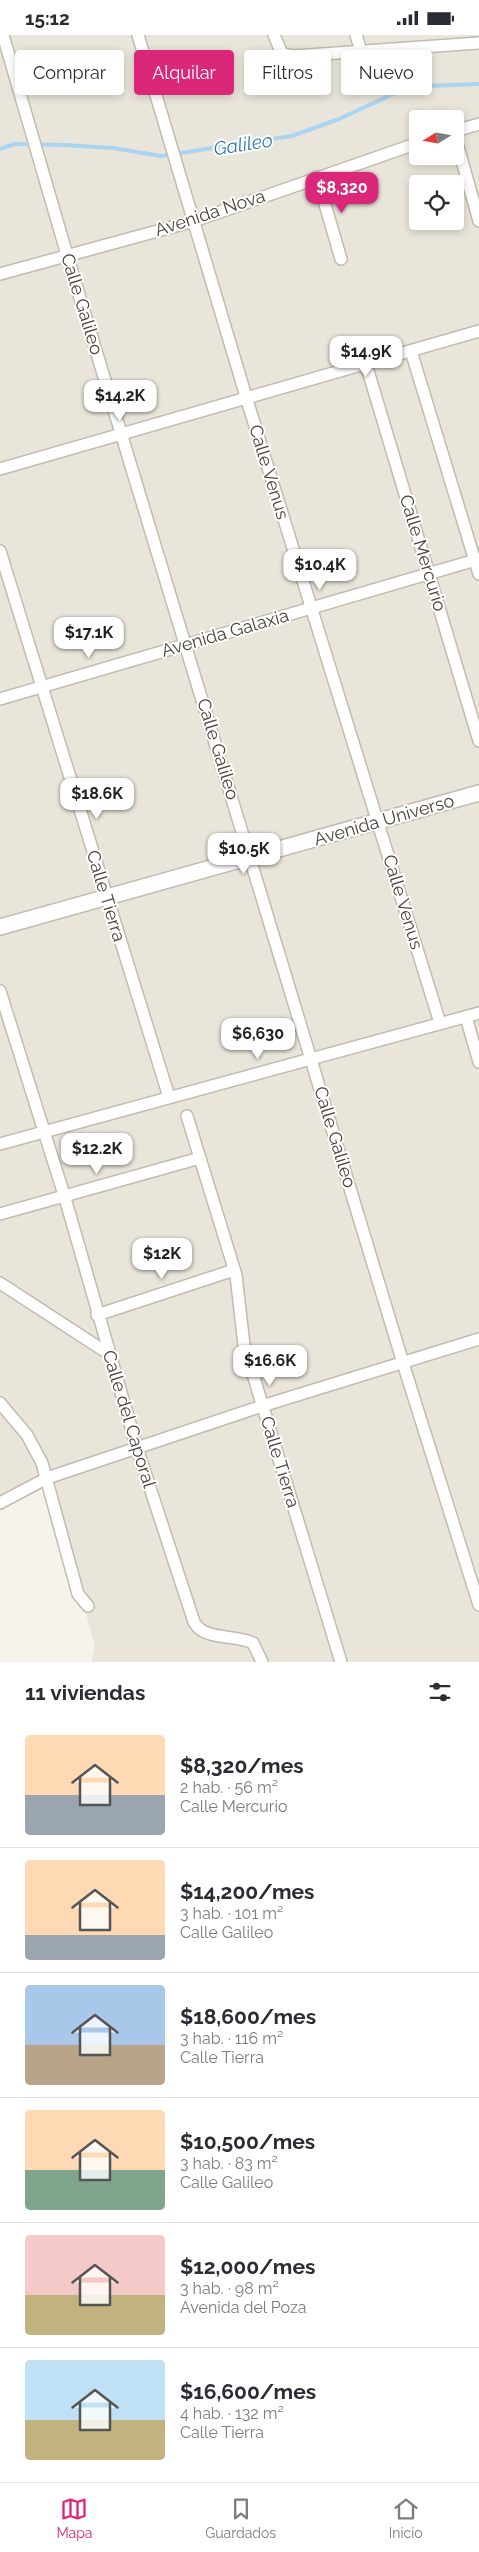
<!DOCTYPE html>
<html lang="es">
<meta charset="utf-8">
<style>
:root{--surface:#fff;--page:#f7f7f7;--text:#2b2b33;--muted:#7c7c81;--line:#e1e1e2;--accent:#db2777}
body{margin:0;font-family:Raleway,sans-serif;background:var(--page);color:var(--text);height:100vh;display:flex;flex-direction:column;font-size:19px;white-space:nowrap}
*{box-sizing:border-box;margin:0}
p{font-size:16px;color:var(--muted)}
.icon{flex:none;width:28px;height:28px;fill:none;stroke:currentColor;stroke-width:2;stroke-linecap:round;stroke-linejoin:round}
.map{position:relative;height:1627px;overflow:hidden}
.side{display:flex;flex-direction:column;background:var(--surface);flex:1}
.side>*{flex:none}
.top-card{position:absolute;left:15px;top:15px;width:450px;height:45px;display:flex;gap:10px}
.needle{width:32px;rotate:259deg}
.fabs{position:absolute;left:409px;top:75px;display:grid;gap:10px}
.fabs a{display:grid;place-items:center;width:55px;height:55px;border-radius:5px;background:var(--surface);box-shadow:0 2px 8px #0003;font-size:25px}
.price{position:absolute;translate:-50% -42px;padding:0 11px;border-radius:10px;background:#fff;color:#222;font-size:16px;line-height:32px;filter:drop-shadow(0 1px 2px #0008)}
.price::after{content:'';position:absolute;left:50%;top:30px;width:15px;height:11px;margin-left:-8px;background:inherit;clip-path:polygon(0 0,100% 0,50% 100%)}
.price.active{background:var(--accent);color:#fff}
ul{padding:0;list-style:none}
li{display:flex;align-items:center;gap:15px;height:125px;padding:0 25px}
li+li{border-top:1px solid var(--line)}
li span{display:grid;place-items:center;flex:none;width:140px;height:100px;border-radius:5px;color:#555}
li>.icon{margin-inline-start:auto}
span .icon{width:60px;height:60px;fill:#fffc;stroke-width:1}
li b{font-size:21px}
h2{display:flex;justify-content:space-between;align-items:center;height:60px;padding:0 25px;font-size:21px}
.chip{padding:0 18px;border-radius:5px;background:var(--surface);box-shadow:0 2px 8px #0003;font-size:18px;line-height:45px}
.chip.active{background:var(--accent);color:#fff}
.status{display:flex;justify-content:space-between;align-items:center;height:35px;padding:0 25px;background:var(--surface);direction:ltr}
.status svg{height:14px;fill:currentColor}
.menu{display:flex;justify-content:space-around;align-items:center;height:70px;border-top:1px solid var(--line);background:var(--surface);font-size:14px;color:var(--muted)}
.menu a{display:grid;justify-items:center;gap:2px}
.menu .active{color:var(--accent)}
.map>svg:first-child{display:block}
</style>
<div class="status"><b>15:12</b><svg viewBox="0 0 49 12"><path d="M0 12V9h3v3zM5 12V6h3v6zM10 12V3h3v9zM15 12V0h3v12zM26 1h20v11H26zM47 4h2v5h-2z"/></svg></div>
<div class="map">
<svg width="479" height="1627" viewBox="0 0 479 1627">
<rect width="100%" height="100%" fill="#f6f3ec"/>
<path fill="#eae5da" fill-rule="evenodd" d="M0,0H479V1627H91L95,1611L49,1446L0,1471ZM418,84H455V121H418ZM418,149H455V186H418Z"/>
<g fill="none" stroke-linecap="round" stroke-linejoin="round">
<polyline stroke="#a9d4f2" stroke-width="4" points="0,114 14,109 64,110 113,113 161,121 292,101 339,84 393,59 427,51 479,49"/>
<defs>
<g id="minor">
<polyline points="3,0 67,220 403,1328 479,1570"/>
<polyline points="138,0 247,365 440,988"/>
<polyline points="274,0 282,19 294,21 479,8"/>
<polyline points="356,0 361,16"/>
<polyline points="455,96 479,89"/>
<polyline points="455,101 479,186"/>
<polyline points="317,142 341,224"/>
<polyline points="0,239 194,186 418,108"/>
<polyline points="411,316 479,539"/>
<polyline points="366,329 479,706"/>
<polyline points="0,434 479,296"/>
<polyline points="0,516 169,1062"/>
<polyline points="0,664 479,524"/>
<path d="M0,956L65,1163L137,1413L194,1587C204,1606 235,1599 253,1608L262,1627"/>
<polyline points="466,982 479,1027"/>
<polyline points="187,1081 236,1240 244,1310 341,1627"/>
<polyline points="0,1109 479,978"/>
<polyline points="0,1179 200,1123"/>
<polyline points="0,1248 109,1319"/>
<polyline points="97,1280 234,1235"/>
<polyline points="0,1368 27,1400 42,1428 78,1559 88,1571"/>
<polyline points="0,1468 47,1443 262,1371 479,1304"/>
</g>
<polyline id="tertiary" points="0,892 479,758"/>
</defs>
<use href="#minor" stroke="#c2bbae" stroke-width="14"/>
<use href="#tertiary" stroke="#c2bbae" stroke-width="18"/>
<use href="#minor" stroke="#fff" stroke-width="11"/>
<use href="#tertiary" stroke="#fff" stroke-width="15"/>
</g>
<g text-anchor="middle" stroke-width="4" stroke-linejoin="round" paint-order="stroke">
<g font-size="18" fill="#4b4439" stroke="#fff">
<text transform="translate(210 178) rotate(-18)" y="6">Avenida Nova</text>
<text transform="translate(82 269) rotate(73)" y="6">Calle Galileo</text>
<text transform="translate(269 437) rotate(73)" y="6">Calle Venus</text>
<text transform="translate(423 518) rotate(73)" y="6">Calle Mercurio</text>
<text transform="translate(225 598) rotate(-16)" y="6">Avenida Galaxia</text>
<text transform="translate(218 714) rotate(73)" y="6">Calle Galileo</text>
<text transform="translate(384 785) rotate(-16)" y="6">Avenida Universo</text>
<text transform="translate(106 861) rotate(73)" y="6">Calle Tierra</text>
<text transform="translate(403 867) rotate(73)" y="6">Calle Venus</text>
<text transform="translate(335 1102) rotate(73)" y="6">Calle Galileo</text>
<text transform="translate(129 1384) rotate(73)" y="6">Calle del Caporal</text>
<text transform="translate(280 1427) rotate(73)" y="6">Calle Tierra</text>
</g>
<g font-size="19" font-style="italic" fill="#2e7ab2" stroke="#fff">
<text transform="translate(243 109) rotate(-9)" y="7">Galileo</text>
</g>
</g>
</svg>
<div class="fabs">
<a><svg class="needle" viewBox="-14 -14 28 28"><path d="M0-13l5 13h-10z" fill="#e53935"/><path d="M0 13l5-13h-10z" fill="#7c7c81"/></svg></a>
<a><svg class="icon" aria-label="locate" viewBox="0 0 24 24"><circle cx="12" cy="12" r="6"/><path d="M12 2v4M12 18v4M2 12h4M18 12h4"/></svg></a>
</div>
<b class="price active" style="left:342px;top:179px">$8,320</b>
<b class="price" style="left:366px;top:343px">$14.9K</b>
<b class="price" style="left:120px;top:387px">$14.2K</b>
<b class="price" style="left:320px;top:556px">$10.4K</b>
<b class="price" style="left:89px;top:624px">$17.1K</b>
<b class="price" style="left:97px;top:785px">$18.6K</b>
<b class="price" style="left:244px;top:840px">$10.5K</b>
<b class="price" style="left:258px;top:1025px">$6,630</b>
<b class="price" style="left:97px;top:1140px">$12.2K</b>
<b class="price" style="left:162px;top:1245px">$12K</b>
<b class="price" style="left:270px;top:1352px">$16.6K</b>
<div class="top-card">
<a class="chip">Comprar</a>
<a class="chip active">Alquilar</a>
<a class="chip">Filtros</a>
<a class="chip">Nuevo</a>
</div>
</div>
<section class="side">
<h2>11 viviendas<svg class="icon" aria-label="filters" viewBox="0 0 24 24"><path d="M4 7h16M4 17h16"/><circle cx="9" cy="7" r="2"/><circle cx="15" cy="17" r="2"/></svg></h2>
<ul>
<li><span style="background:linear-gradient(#ffd9b3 60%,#9aa5b1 0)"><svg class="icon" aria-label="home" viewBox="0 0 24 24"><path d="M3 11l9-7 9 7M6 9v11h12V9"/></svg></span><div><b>$8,320/mes</b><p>2 hab. · 56 m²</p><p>Calle Mercurio</p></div></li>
<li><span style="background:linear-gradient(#ffd9b3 75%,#9aa5b1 0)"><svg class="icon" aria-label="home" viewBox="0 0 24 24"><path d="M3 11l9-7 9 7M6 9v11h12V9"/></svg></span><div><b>$14,200/mes</b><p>3 hab. · 101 m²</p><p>Calle Galileo</p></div></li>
<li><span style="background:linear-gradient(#a9c7e8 60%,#b9a48a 0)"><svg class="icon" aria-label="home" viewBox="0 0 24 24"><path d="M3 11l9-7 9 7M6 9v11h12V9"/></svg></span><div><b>$18,600/mes</b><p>3 hab. · 116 m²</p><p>Calle Tierra</p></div></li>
<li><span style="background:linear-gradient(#ffd9b3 60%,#7fa58c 0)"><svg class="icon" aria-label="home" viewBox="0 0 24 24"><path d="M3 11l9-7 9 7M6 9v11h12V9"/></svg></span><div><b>$10,500/mes</b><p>3 hab. · 83 m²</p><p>Calle Galileo</p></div></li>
<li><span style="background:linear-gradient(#f6c9c9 60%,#c2b280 0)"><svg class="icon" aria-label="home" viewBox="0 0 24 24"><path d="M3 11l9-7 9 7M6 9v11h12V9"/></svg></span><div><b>$12,000/mes</b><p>3 hab. · 98 m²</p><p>Avenida del Poza</p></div></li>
<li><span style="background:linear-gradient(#bfe0f5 60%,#c2b280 0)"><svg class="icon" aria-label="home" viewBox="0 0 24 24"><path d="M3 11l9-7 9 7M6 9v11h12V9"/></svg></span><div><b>$16,600/mes</b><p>4 hab. · 132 m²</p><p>Calle Tierra</p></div></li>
</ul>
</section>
<nav class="menu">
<a class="active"><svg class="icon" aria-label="map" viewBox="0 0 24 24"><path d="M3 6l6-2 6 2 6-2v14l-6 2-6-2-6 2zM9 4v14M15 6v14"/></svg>Mapa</a>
<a><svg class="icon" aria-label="saved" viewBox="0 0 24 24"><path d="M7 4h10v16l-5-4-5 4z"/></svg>Guardados</a>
<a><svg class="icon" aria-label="home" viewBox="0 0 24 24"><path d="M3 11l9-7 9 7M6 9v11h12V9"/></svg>Inicio</a>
</nav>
